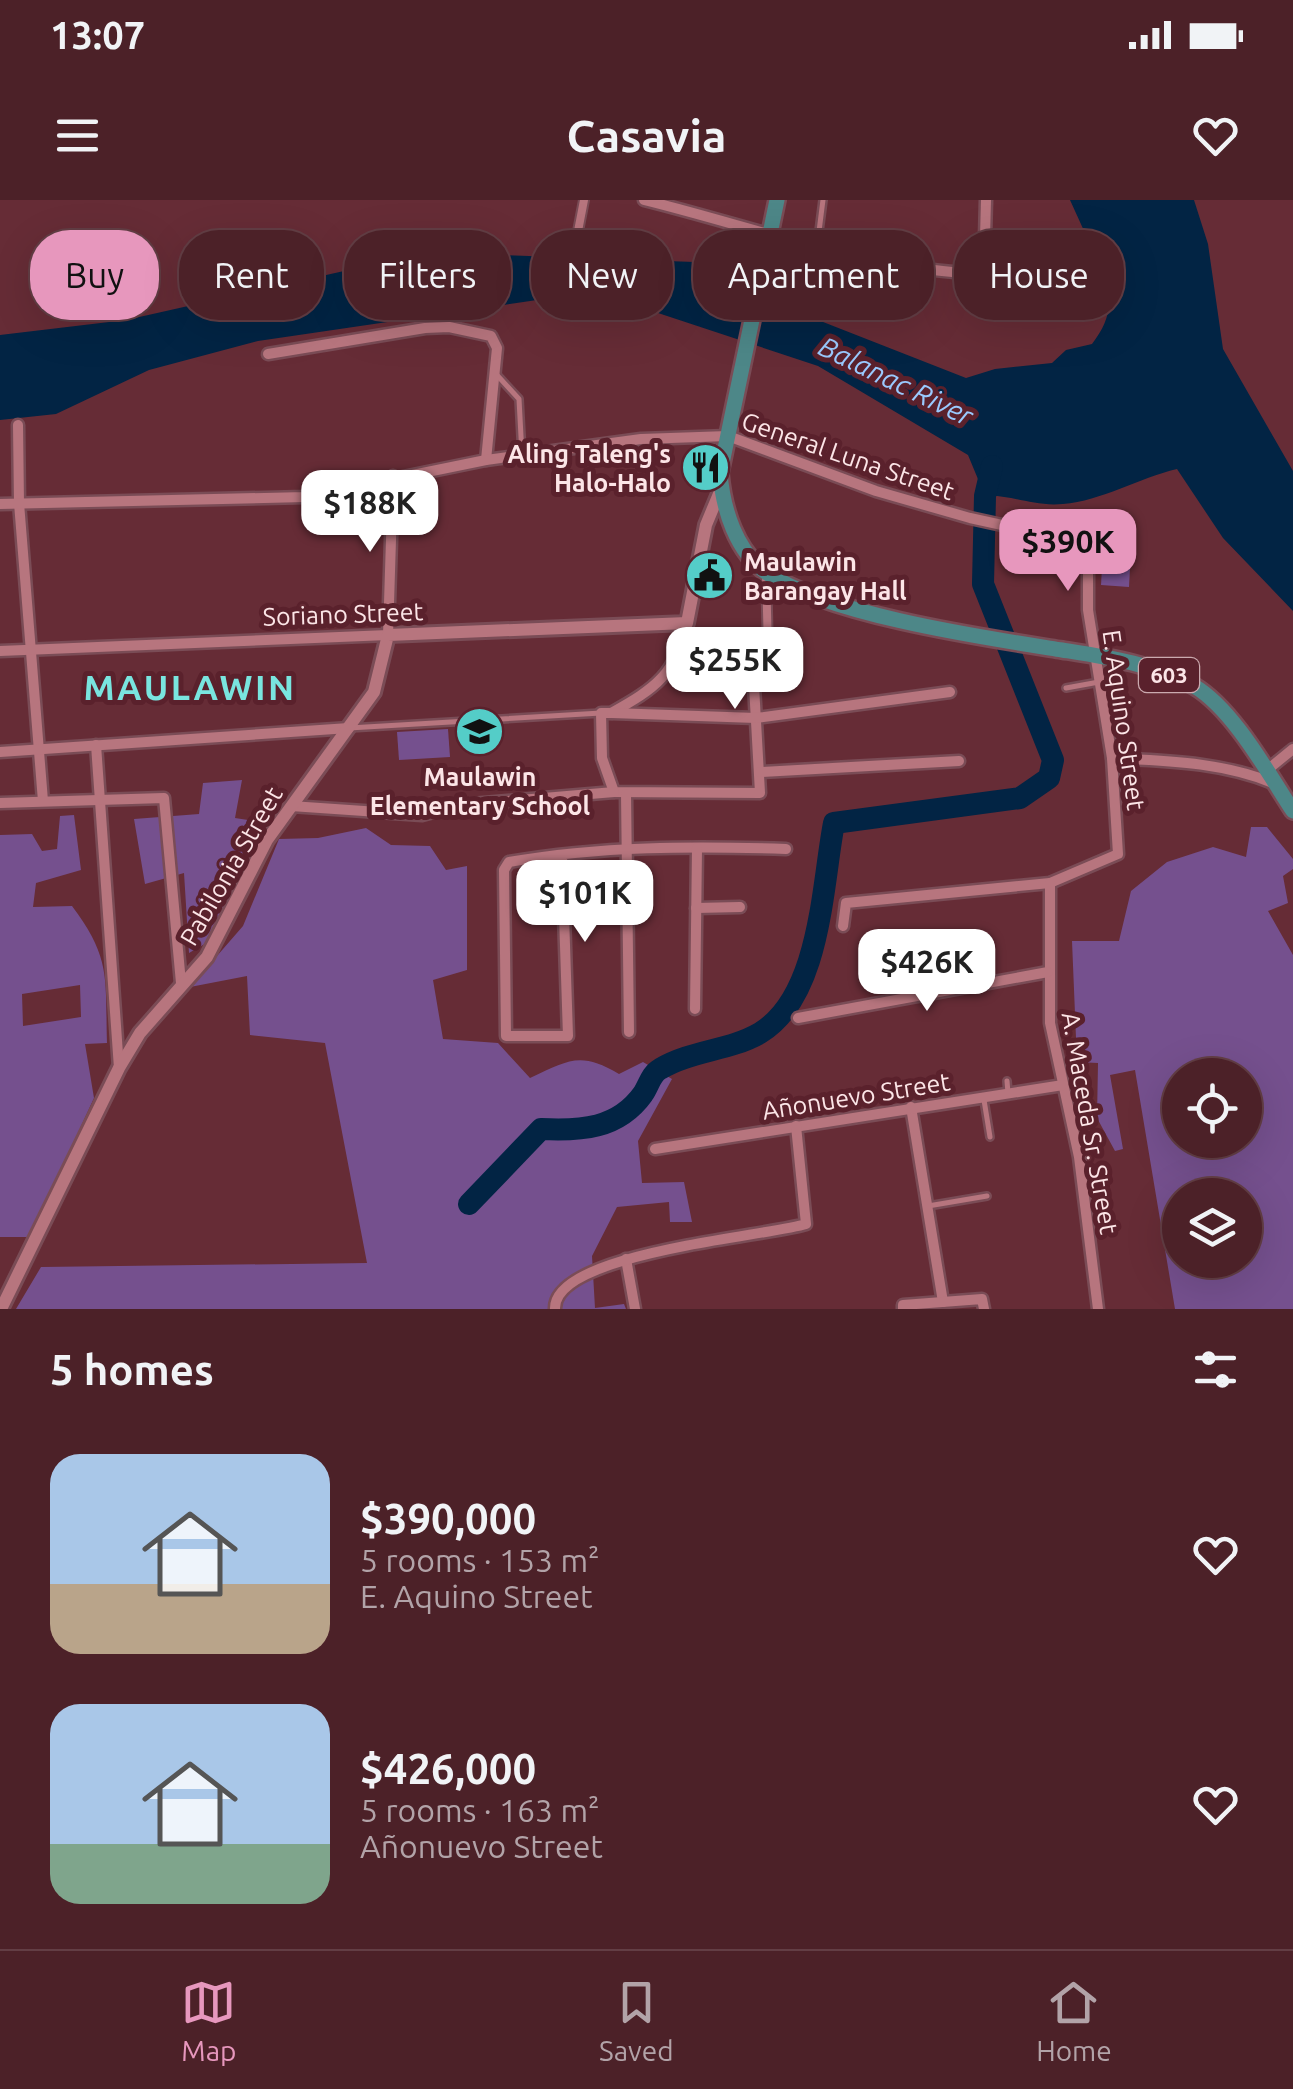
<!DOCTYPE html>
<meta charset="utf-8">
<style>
:root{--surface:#4c2128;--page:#532930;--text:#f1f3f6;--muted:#b2a3a8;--line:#633e45;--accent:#e797bd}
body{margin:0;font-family:Ubuntu,sans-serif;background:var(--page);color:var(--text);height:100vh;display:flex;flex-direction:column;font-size:38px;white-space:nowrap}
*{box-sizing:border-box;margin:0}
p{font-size:32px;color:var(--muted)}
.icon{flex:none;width:55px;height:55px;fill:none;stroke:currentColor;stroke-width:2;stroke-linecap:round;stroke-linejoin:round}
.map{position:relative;height:1109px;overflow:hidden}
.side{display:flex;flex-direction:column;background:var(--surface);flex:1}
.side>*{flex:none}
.guide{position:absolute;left:30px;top:30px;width:1235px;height:90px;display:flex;gap:20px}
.buttons{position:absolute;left:1162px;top:858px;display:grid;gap:20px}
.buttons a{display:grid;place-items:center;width:100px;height:100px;border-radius:50%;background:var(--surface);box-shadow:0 10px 40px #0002,0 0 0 2px var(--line);font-size:50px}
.price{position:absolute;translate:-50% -85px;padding:0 22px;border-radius:20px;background:#fff;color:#222;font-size:32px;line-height:65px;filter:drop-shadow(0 2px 5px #0008)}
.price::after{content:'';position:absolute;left:50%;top:60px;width:30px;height:22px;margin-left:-15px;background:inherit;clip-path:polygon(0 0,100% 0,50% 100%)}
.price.selected{background:var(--accent);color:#111}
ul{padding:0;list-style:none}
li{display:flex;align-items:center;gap:30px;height:250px;padding:0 50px}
li span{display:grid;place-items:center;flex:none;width:280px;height:200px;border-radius:30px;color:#555}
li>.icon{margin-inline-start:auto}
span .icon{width:120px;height:120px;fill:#fffc;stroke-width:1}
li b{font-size:42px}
h2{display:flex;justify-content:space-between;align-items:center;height:120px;padding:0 50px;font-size:42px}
.pill{padding:0 35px;border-radius:40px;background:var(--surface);box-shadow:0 10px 40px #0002,0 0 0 2px var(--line);font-size:35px;line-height:90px}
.pill.selected{background:var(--accent);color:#111}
.status{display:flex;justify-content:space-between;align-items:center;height:70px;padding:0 50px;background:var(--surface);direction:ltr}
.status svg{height:28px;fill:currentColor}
header{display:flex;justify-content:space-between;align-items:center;height:130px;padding:0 50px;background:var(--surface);font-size:45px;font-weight:700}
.tabs{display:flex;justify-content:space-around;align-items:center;height:140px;border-top:2px solid var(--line);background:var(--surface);font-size:28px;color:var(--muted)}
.tabs a{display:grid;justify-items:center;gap:5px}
.tabs .selected{color:var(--accent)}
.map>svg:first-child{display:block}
</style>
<div class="status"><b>13:07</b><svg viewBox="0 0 49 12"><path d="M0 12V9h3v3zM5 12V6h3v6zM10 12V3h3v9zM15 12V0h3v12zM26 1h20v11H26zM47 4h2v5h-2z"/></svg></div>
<header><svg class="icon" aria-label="menu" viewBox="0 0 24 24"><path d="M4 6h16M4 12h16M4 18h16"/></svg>Casavia<svg class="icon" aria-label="heart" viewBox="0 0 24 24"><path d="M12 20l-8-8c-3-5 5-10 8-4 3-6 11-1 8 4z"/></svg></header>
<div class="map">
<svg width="1293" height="1109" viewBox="0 0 1293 1109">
<rect width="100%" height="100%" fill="#662c36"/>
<g fill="#75508e" fill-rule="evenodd">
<polygon points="1104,331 1132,332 1129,387 1101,385"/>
<polygon points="448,529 450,557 399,560 397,532"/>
<polygon points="242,580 235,618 267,623 208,742 189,753 184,673 145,684 134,619 199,614 203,583"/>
<path d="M74,615L81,670L36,683L33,707L72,706C112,759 105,779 107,843L85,844L94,898L30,1037H0V635L32,634L42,651L57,649L60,616ZM80,785L81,817L23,826L22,794Z"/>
<path d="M1251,627H1267L1293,659V669L1283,676L1288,703L1268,711L1293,755V1109H1175L1135,870L1110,875L1123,949L1115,951L1097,918L1098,863L1077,862L1072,741H1119L1131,691L1167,662L1213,647L1246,657ZM1180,875H1245V940H1180ZM1180,995H1245V1060H1180Z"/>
<path d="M366,628L391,645L430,646L446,670L467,666V770L433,780L443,839L498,843L530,878C569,860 580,851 619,874L643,862L672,879L638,941L642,983L684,982L692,1022H670L669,1002L617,1007L592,1056L595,1108L624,1104L626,1109H16L41,1067L367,1063L325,843L250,835L247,776L190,787L243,726L279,639L318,638Z"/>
</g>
<path fill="#022444" d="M1070,0H1194L1208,44L1223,149L1293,271V411L1223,338L1177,269C1139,278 1101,301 1063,304C1033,307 1010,294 985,296L968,255L818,166L655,112L537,100L258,141L149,170L56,214L0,220V135L126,120L384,62L501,55L722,63L795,111L966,178L995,169L1052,163L1066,150L1092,144C1117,110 1110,98 1091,62L1098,55V43L1085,33Z"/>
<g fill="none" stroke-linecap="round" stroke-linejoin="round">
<path stroke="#022444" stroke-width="22" d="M469,1004L541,929C581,931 618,929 643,894C649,885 651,874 660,869C692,850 729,851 760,833C821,796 822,685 834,623L1020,598L1049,578L1053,560L983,384L985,296L992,266"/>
<defs>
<g id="service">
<polyline points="817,47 823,0"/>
<polyline points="496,174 519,199 522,255"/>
<polyline points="1066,488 1099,482"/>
<polyline points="349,528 601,513"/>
<polyline points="1007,881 1008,893"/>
<polyline points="984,900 990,937"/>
<polyline points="928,1006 987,996"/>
</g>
<g id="pedestrian">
<polyline points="574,52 584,0"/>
<polyline points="752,450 768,449 766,373"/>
</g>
<g id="minor">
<path d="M644,0C757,28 867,70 984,74L986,0"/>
<polyline points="268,154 425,128 449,127 491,136 497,148 486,260"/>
<polyline points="18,225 19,303 43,601"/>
<polyline points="0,304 305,297 486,260 641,239 728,236 876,291 970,318 1002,325 1088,329 1088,410 1112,558 1118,654 1050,683 846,703 843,726"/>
<path d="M687,423C676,474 656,488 611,513H601L602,558L614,592L760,593L752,450"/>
<polyline points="0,451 388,435 393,276"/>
<polyline points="612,513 756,518 950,492"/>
<polyline points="96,545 119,868"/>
<polyline points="0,552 349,528"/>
<path d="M1112,558C1168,561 1221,562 1273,583"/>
<polyline points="1266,571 1293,549"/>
<polyline points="760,572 959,561"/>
<polyline points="626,594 629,832"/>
<polyline points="0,603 164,598 181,783"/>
<polyline points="291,606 422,615 460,605 614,592"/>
<path d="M562,655L568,836H506L504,670L509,662C600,646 694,646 786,649"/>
<polyline points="1050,683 1050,823 1079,957 1098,1109"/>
<polyline points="696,708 740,707"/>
<polyline points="695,809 697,648"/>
<polyline points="798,818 1048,772"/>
<polyline points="911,907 943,1102"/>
<polyline points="655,949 1063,885"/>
<polyline points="626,1059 635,1109"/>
<path d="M555,1109C553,1053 763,1037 806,1024L796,926"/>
<polyline points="903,1109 903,1105 982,1099 984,1109"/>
</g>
<polyline id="tertiary" points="1,1109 119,868 140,833 207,757 267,640 374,492 388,435 687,423 706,325 721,289"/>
<path id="primary" d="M777,0L720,273C723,309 736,352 767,373C828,415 986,438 1062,450C1106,457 1155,464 1194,486C1233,509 1268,573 1293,611"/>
</defs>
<use href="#service" stroke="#7a4c56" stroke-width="10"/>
<use href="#pedestrian" stroke="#7a4c56" stroke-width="12"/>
<use href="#minor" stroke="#7a4c56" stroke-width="15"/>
<use href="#tertiary" stroke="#7a4c56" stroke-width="18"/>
<use href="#primary" stroke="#7a4c56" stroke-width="20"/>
<use href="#service" stroke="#b7757e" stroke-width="5"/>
<use href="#pedestrian" stroke="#b7757e" stroke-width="8"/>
<use href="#minor" stroke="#b7757e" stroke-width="10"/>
<use href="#tertiary" stroke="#b7757e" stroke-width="12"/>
<use href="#primary" stroke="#4d8788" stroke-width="15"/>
</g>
<defs>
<symbol id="restaurant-disc" viewBox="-11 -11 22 22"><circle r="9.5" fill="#54cdc8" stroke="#5a212c"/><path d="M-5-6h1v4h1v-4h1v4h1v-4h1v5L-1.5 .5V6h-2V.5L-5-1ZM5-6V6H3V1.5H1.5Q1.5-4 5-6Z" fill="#111"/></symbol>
<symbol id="civic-disc" viewBox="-11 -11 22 22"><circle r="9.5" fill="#54cdc8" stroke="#5a212c"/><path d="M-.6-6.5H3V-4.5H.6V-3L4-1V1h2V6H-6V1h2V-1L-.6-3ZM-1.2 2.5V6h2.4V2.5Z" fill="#111"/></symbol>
<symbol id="school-disc" viewBox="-11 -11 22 22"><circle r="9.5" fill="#54cdc8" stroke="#5a212c"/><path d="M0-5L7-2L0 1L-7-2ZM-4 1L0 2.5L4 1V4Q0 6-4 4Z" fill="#111"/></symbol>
</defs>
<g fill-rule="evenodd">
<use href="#restaurant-disc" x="678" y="240" width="55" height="55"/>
<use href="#civic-disc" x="682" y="348" width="55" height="55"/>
<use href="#school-disc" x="452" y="504" width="55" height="55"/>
</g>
<g text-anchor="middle" stroke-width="10" stroke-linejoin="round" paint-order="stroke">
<rect fill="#5a212c" stroke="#cbaaaf" stroke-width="2.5" x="1139" y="458" width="60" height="34" rx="8"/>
<g font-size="22" font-weight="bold" fill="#fce5e7">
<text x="1169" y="483">603</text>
</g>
<g font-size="25" font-weight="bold" fill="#fce5e7" stroke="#5a212c" text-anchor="end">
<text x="671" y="263">Aling Taleng's<tspan x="671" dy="29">Halo-Halo</tspan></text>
<text x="744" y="371" text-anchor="start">Maulawin<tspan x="744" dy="29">Barangay Hall</tspan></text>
<text x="480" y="586" text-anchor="middle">Maulawin<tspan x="480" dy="29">Elementary School</tspan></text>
</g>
<g font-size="25" fill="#fce5e7" stroke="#5a212c">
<text transform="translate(848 256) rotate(19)" y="9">General Luna Street</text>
<text transform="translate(343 414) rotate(-2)" y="9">Soriano Street</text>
<text transform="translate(1124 520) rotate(82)" y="9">E. Aquino Street</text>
<text transform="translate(231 666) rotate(-60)" y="9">Pabilonia Street</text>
<text transform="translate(856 896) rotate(-9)" y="9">Añonuevo Street</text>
<text transform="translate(1090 923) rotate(80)" y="9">A. Maceda Sr. Street</text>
</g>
<g font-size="28" font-style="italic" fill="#9acafe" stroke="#5a212c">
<text transform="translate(896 181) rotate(26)" y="10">Balanac River</text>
</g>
<g font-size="35" font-weight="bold" letter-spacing="2.5" fill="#79e5df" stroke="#5a212c">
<text x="190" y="500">MAULAWIN</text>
</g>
</g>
</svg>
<div class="buttons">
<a><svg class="icon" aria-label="locate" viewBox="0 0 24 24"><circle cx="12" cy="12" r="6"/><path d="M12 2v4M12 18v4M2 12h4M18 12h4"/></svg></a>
<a><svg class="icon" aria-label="layers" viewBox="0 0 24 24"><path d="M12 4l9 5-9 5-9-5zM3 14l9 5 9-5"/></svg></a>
</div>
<b class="price" style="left:370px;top:355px">$188K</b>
<b class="price selected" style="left:1068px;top:394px">$390K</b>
<b class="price" style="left:735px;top:512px">$255K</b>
<b class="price" style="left:585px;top:745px">$101K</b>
<b class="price" style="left:927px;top:814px">$426K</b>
<div class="guide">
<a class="pill selected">Buy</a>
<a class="pill">Rent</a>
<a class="pill">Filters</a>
<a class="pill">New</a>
<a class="pill">Apartment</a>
<a class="pill">House</a>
</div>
</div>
<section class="side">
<h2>5 homes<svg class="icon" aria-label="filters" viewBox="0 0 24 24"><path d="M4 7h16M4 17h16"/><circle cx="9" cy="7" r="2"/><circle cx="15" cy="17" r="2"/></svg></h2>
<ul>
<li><span style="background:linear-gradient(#a9c7e8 65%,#b9a48a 0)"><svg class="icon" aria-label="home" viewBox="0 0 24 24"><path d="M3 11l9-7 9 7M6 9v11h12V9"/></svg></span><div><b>$390,000</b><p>5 rooms · 153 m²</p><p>E. Aquino Street</p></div><svg class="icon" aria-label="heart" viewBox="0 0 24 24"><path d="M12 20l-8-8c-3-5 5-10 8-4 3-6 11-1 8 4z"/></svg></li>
<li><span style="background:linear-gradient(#a9c7e8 70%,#7fa58c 0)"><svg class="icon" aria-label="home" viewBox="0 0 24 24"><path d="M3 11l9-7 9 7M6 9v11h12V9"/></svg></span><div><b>$426,000</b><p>5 rooms · 163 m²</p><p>Añonuevo Street</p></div><svg class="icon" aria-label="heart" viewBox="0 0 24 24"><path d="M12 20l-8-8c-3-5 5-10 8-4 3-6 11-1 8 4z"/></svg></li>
</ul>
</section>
<nav class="tabs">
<a class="selected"><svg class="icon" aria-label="map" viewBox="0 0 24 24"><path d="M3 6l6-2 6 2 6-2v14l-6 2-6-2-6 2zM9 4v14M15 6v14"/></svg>Map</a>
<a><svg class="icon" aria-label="saved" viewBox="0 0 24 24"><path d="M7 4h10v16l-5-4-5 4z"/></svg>Saved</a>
<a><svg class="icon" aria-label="home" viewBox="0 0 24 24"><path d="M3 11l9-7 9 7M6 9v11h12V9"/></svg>Home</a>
</nav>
